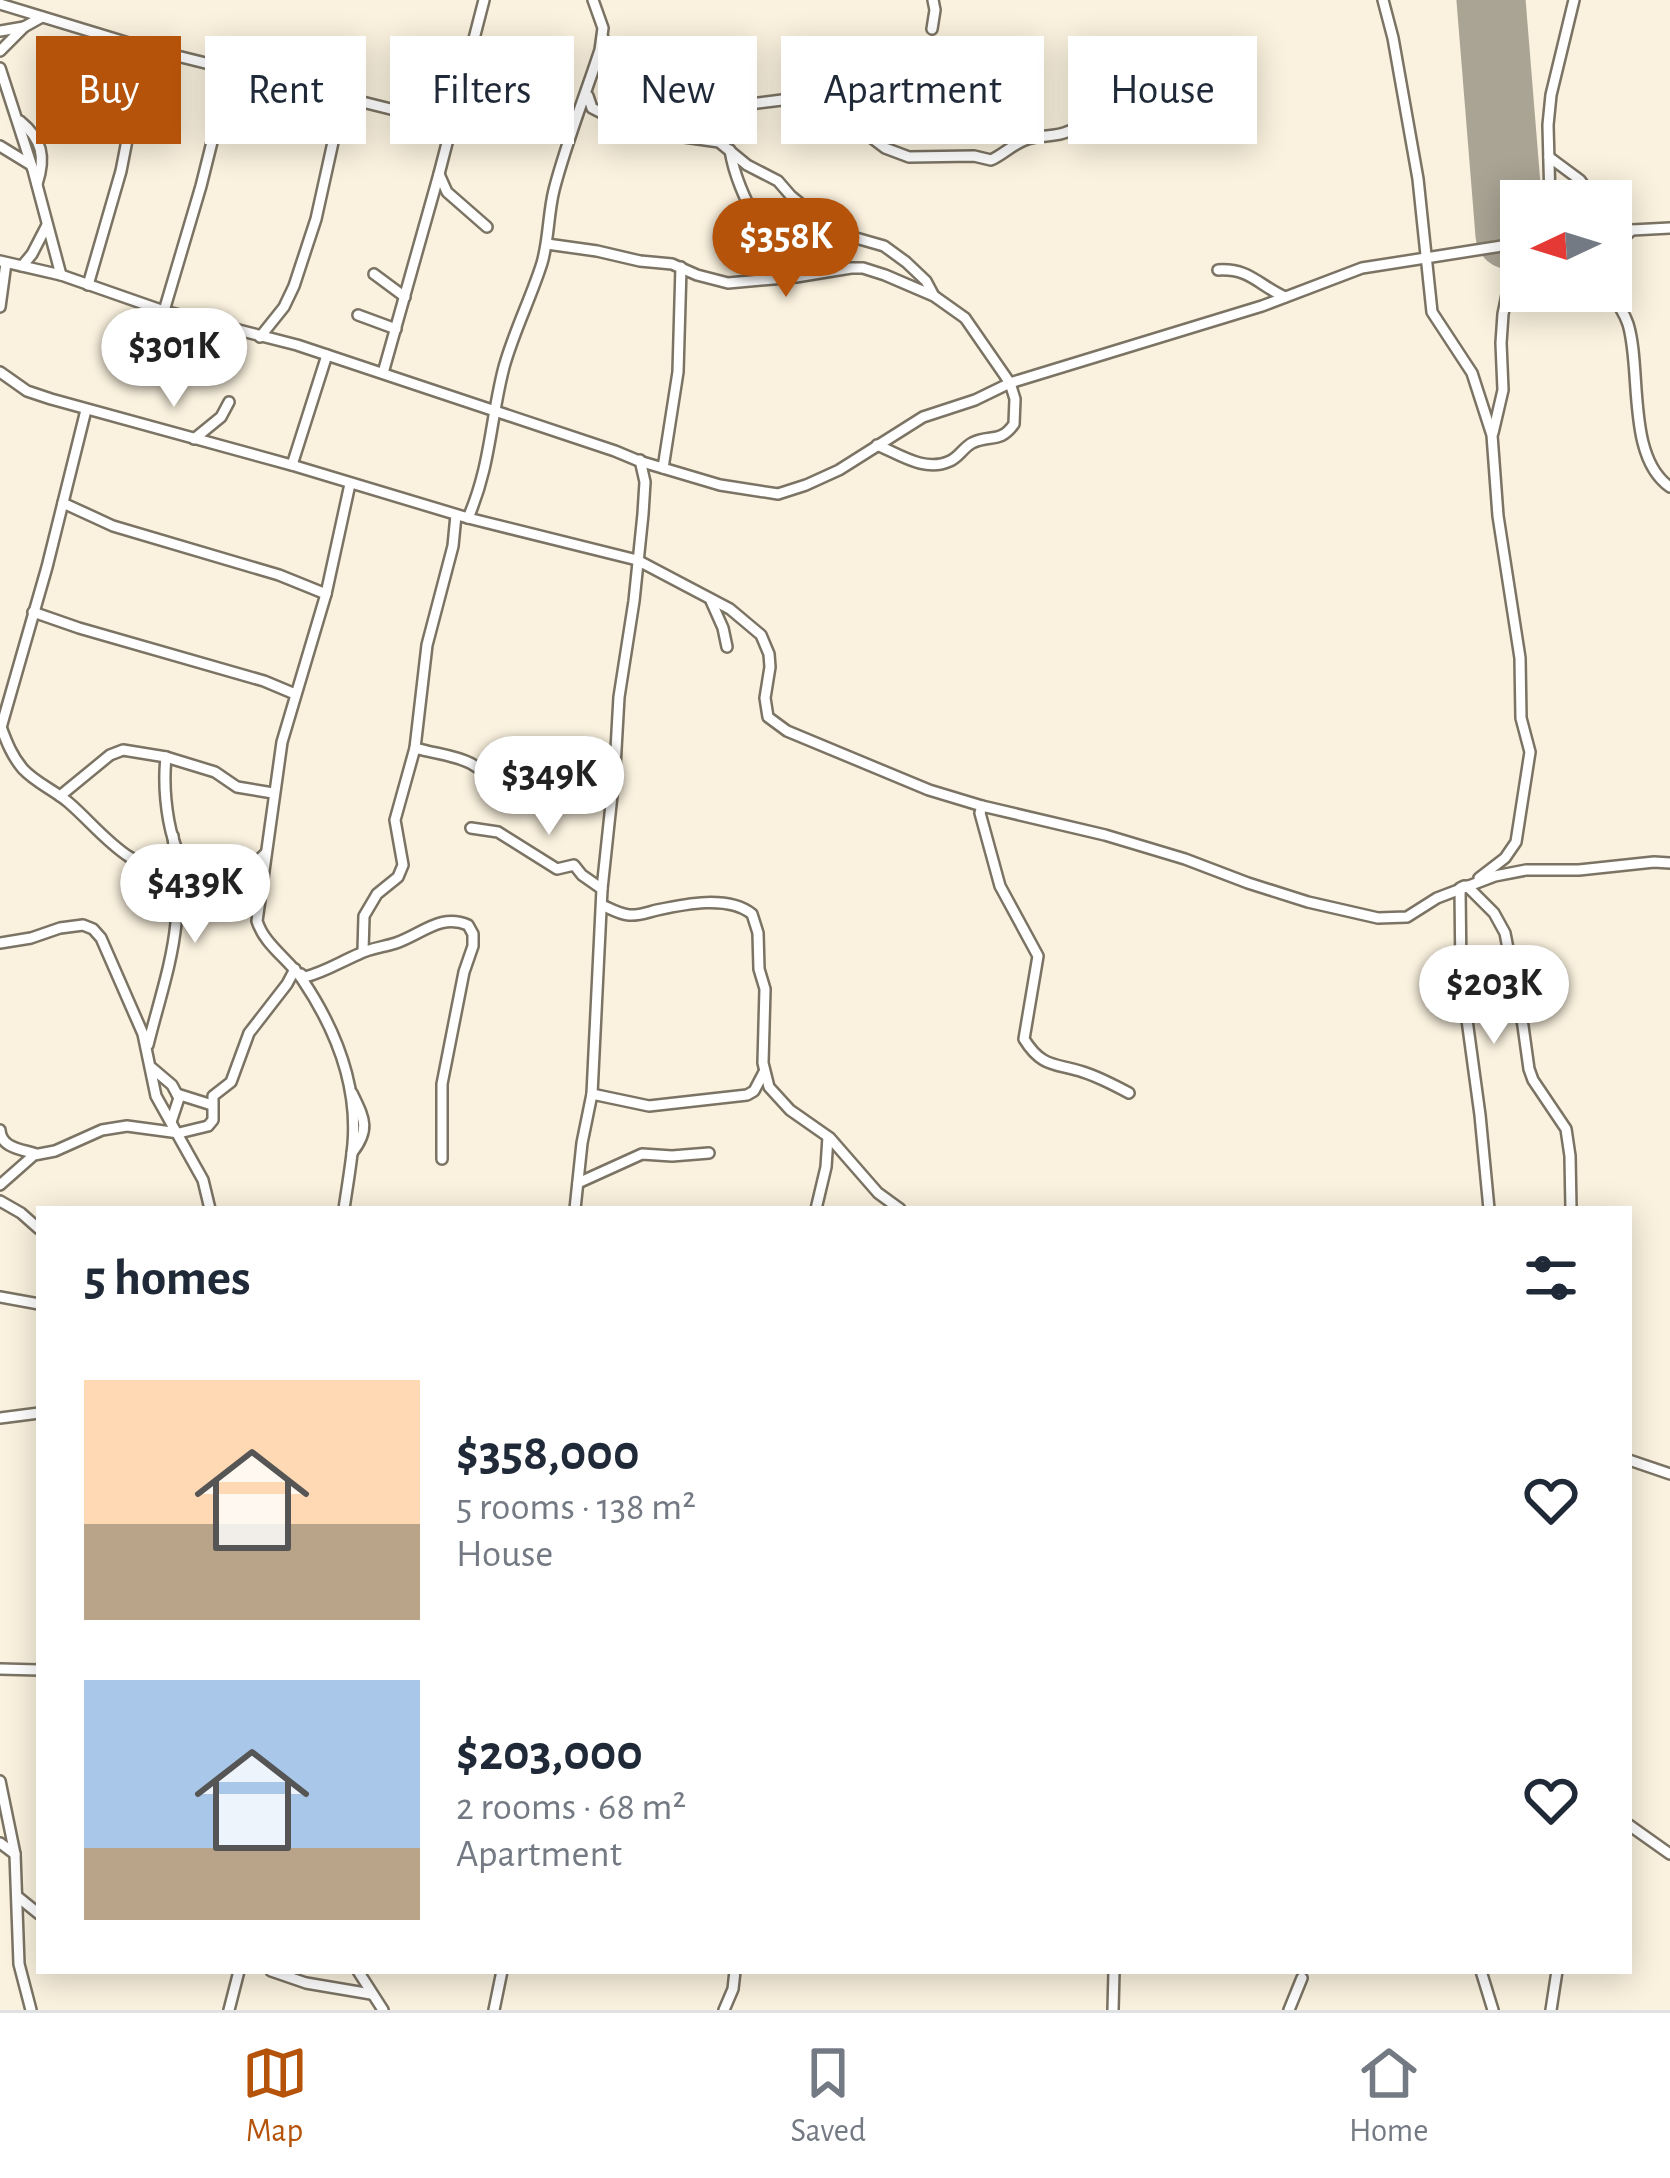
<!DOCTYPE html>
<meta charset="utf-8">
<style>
:root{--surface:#fff;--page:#f2f2f3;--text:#1f2937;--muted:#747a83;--line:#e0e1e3;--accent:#b45309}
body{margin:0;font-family:"Alegreya Sans",sans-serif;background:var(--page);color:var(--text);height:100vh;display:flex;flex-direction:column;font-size:45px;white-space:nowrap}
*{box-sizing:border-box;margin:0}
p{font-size:39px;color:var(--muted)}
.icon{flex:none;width:66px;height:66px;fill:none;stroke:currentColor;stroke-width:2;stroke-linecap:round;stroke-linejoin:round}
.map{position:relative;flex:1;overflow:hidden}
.panel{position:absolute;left:36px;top:1206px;width:1596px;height:768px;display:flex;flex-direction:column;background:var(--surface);border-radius:0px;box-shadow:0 6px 30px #0003}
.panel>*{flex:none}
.hud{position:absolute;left:36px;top:36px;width:1599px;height:108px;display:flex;gap:24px}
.needle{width:78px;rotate:266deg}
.tools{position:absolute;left:1500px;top:180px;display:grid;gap:24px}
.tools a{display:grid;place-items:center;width:132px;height:132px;border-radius:0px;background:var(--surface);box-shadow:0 6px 30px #0003;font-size:60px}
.price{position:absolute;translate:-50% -102px;padding:0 27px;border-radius:42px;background:#fff;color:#222;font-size:39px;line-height:78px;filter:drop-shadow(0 3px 6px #0008)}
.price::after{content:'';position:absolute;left:50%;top:72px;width:36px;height:27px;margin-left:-18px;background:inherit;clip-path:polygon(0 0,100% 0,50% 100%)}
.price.current{background:var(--accent);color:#fff}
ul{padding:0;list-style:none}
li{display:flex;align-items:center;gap:36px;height:300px;padding:0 48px}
li span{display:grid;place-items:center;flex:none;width:336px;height:240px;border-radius:0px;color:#555}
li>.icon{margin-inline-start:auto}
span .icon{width:144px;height:144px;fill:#fffc;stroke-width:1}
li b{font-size:51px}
h2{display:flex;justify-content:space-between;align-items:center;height:144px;padding:0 48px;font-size:51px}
.chip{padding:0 42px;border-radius:0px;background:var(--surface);box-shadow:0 6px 30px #0003;font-size:42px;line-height:108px}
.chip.current{background:var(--accent);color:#fff}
.tabs{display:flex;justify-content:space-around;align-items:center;height:168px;border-top:3px solid var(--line);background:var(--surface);font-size:33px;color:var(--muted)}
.tabs a{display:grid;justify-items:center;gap:6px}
.tabs .current{color:var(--accent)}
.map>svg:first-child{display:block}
</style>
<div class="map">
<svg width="1670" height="2010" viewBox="0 0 1670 2010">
<rect width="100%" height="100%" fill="#faf1de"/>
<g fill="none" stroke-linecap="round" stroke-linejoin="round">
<polyline stroke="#aaa495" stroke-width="69" points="1491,0 1510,235"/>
<defs>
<g id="street">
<polyline points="1383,0 1393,38 1418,179 1432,312 1472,373 1492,435 1498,516 1520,658 1521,718 1530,752 1516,842 1505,858 1479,878"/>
<polyline points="0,4 145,48 451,124"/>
<polyline points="932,29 935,10 933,0"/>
<polyline points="0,31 24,27"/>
<path d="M603,38L624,74L634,80L651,76L670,79L706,104L718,108L782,100L804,102L856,126L885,148L909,157L974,156L991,160C1004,154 1014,143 1028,139C1042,134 1055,138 1069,131"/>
<polyline points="0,51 24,27 42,17"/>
<polyline points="0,68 33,170 61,275"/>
<polyline points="588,96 592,108 635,130 719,142 747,165 778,181 791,196 835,232 884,246 906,262 926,281 934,296"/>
<path d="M20,121C42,139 46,157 37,184"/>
<polyline points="0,146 31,165"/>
<path d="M730,150C737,196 768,234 780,278"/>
<polyline points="1549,157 1580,180 1595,201"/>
<polyline points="439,174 447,192 487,227"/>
<polyline points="1550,201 1548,125 1551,95 1574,0"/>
<polyline points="1611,231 1632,230"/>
<path d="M547,244L597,251L640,261L672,264L697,275L728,283L796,277L851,268H863L885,275L934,296L965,318L1010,383L1015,399L1014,424C1000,444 990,434 972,443C963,448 959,457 950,461C925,473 899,454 877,445"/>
<polyline points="1611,249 1632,230 1670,228"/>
<polyline points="0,261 61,275 164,311 297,345 615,451 639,461 720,485 778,494 806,485 839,470 923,417 975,400 1010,383 1262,306 1362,268 1521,243"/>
<polyline points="22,266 32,254 47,225"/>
<path d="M1218,270C1250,268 1258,285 1285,297"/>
<polyline points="374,274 405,297"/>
<polyline points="88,285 121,171 145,48"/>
<path d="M1609,291C1617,302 1624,312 1628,324C1642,369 1626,457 1670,487"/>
<polyline points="0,307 6,263"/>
<polyline points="164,311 201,186 230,70"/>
<polyline points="358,315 396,329"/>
<polyline points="260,337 284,307 294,286 316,219 343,97"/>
<polyline points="0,372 27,391 51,399 295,466 468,518 637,560 730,609 761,635 769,654 770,667 765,698 768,717 787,731 929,790 982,806 1105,835 1185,859 1248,883 1308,902 1378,918 1407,917 1437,898 1495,876 1526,870 1579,870 1654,862 1670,863"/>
<polyline points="383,373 439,174 484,0"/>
<polyline points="1493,433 1503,390 1501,343 1503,314 1513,266 1521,251"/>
<polyline points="194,439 221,417 229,402"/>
<polyline points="292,465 327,355"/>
<polyline points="663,468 678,372 681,267"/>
<polyline points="63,503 113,526 279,575 326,594"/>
<path d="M468,518C491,465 490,421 504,367C514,331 531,298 542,263C549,239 548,214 554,190C566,143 585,96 600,50L603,28L593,0"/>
<polyline points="711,601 723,628 727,647"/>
<polyline points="33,612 79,628 264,681 295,694"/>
<path d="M1,727C7,743 12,756 23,769C36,783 54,790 68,802C100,829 130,875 176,868"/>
<polyline points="0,731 47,567 86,410"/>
<path d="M415,748C451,758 477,755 497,790"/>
<path d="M166,757C163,786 166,859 197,872C201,874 212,874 216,875C238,877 251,868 266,853"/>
<polyline points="60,796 110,755 123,750 166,757 215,772 237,787 273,793"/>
<path d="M982,806L980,813L1000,886L1038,956L1024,1039C1042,1068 1055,1063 1083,1072C1099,1077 1114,1085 1129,1093"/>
<polyline points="471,828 498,832 557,869 574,865 582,875 602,889"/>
<polyline points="1464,886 1460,888 1461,976 1480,1115 1489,1209"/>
<polyline points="1467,886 1494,913 1505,933 1523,1026 1529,1069 1533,1080 1566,1129 1570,1156 1571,1209"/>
<path d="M602,905C611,909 619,914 629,915C639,916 648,912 657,910C685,904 728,895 752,914L758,933L759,969L765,989L763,1063L769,1087L790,1110L830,1138L878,1193L900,1209"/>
<polyline points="0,943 31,938 60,928 83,925 93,929 101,938 143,1034 156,1096 203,1180 210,1209"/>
<polyline points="363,951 364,916 377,894 398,877 403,865 395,820 415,748 427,645 453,546 456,515"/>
<path d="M301,974L305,977C325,972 340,962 359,954C371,948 384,947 396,943C422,934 441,913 468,925L473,934V946L464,972L442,1084V1159"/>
<path d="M148,1045C158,1004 172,964 176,923C178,894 176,865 173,836"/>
<polyline points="152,1068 172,1085 179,1098 171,1122"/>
<polyline points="177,1094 212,1105"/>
<polyline points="592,1094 649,1106 747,1095 754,1091 764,1072"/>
<path d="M0,1130C1,1148 21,1149 36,1154"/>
<path d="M352,1153C371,1129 364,1118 352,1093"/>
<polyline points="578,1183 642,1154 672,1156 709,1153"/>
<polyline points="0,1185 34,1155 55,1151 102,1130 127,1126 179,1133 208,1126 213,1120 213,1096 231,1082 249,1033 287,984 295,969"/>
<polyline points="0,1201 21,1213 39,1229"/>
<path d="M344,1209C347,1188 351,1166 353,1144C358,1084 335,1028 302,979C288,959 264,944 257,921L282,742L326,594L350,484"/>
<polyline points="575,1209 582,1143 592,1094 602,889 615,767 619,697 634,601 643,514 645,482 640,460"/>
<polyline points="816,1209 826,1167 828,1137"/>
<polyline points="0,1297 39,1304"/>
<polyline points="0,1418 39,1413"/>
<polyline points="1629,1460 1670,1474"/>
<polyline points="0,1669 39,1670"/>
<polyline points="0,1781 15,1854 19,1964 31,2010"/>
<polyline points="1629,1825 1670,1854"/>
<polyline points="0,1843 15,1854"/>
<polyline points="18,1897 39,1914"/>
<polyline points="271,1971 306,1983 371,1994"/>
<polyline points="358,1971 383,2010"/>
<polyline points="1481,1971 1493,2010"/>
<polyline points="229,2010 239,1971"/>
<polyline points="494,2010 502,1971"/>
<polyline points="724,2010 733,1989 735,1971"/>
<polyline points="1113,2010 1114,1971"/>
<polyline points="1289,2010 1302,1978"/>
<polyline points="1551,2010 1557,1971"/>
</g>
</defs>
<use href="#street" stroke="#7b7363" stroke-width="14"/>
<use href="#street" stroke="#fff" stroke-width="9"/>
</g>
</svg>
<div class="tools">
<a><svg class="needle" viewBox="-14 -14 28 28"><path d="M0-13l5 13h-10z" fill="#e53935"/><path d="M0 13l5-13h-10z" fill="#747a83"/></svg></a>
</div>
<b class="price current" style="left:786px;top:300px">$358K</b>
<b class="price" style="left:174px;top:410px">$301K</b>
<b class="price" style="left:549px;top:838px">$349K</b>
<b class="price" style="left:195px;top:946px">$439K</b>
<b class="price" style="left:1494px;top:1047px">$203K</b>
<div class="hud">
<a class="chip current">Buy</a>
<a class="chip">Rent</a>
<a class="chip">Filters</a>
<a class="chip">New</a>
<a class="chip">Apartment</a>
<a class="chip">House</a>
</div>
<section class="panel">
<h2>5 homes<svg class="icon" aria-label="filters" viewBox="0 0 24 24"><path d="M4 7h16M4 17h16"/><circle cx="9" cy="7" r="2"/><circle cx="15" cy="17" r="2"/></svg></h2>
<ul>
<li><span style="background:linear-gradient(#ffd9b3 60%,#b9a48a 0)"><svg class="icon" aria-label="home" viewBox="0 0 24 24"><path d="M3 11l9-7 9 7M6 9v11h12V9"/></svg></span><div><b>$358,000</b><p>5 rooms · 138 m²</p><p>House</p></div><svg class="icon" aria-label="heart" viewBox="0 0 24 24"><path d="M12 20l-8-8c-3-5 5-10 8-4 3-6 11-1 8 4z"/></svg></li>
<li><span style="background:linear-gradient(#a9c7e8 70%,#b9a48a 0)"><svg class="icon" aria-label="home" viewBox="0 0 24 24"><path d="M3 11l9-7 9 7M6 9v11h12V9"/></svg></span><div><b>$203,000</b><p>2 rooms · 68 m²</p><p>Apartment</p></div><svg class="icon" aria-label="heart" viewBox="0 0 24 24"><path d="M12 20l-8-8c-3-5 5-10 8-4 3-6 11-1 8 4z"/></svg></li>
</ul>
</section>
</div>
<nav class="tabs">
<a class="current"><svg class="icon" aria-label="map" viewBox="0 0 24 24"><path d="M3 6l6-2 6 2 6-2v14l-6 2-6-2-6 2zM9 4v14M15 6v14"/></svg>Map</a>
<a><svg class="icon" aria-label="saved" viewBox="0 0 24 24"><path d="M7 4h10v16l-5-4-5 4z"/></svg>Saved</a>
<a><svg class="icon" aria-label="home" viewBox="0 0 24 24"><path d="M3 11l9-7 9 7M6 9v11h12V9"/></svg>Home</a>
</nav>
